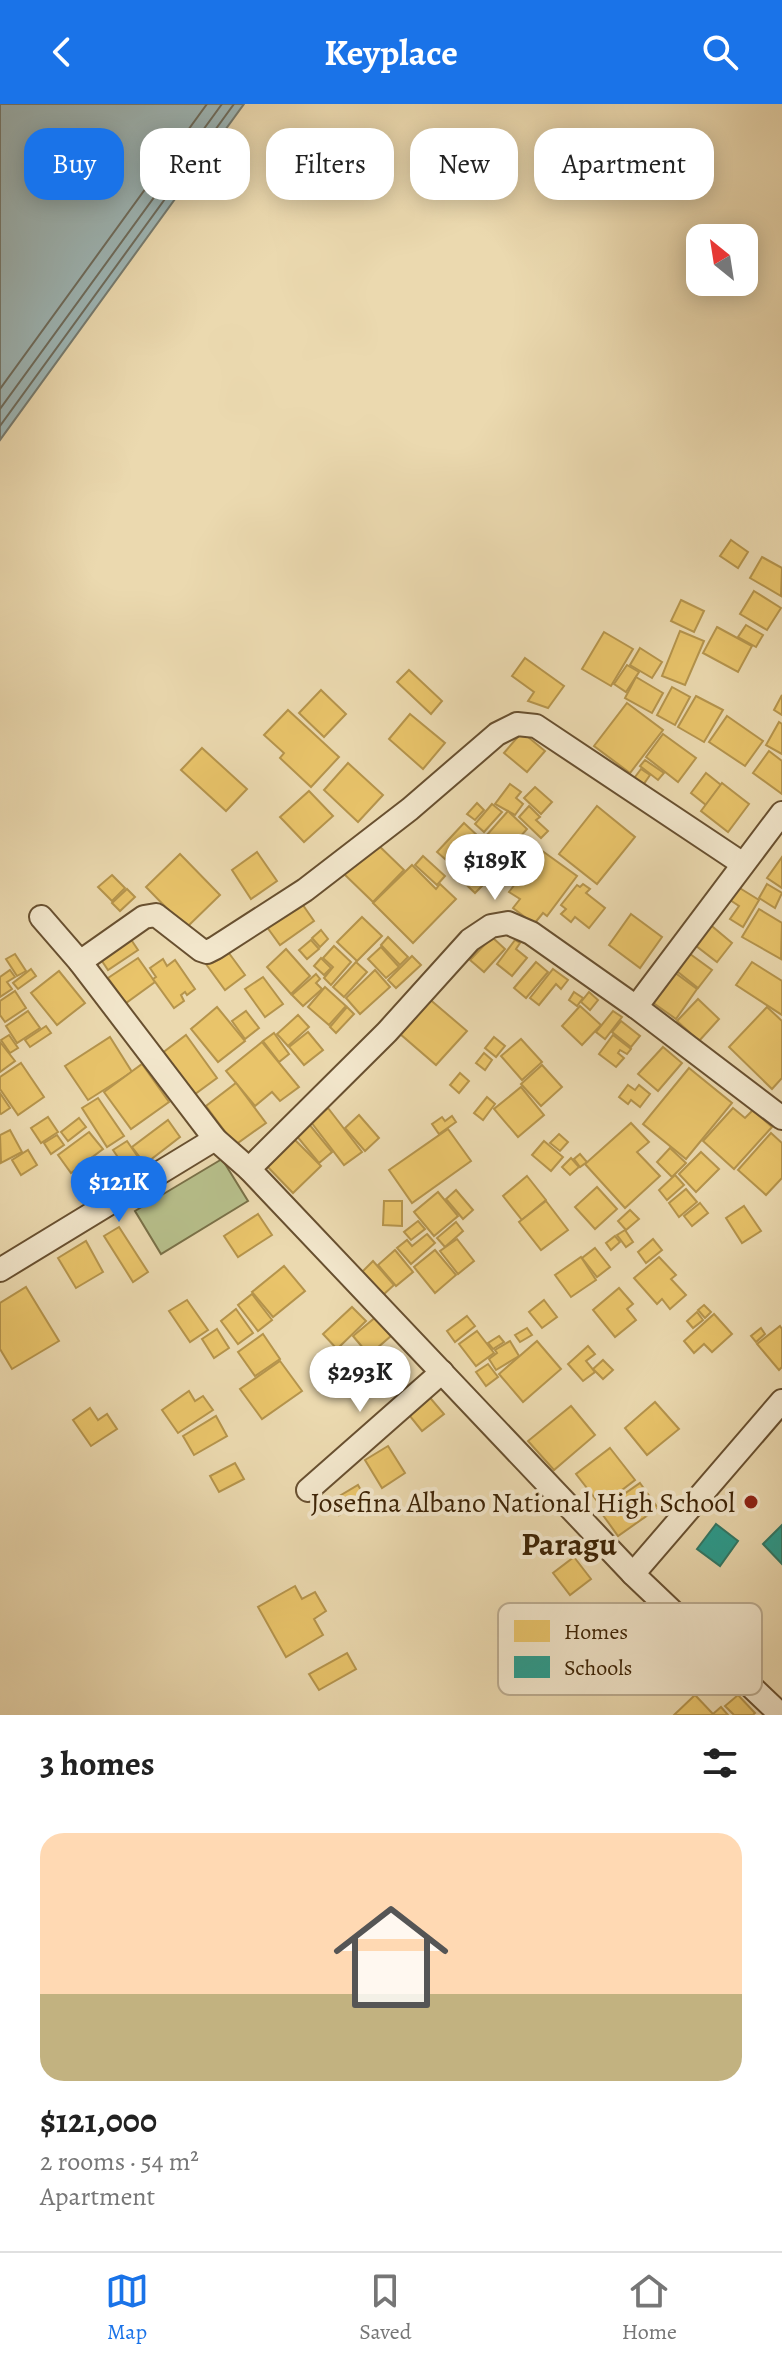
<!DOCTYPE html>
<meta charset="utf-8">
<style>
:root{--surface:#fff;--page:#f6f6f6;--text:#222;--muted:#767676;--line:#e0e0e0;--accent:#1a73e8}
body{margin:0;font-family:Alegreya,serif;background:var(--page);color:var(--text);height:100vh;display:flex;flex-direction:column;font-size:30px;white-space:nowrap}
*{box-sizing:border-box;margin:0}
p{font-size:26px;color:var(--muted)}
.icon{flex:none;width:44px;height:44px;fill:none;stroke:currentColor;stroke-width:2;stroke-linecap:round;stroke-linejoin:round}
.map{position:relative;height:1611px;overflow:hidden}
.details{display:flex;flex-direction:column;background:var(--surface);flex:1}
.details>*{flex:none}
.banner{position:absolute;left:24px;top:24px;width:734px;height:72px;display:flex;gap:16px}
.needle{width:52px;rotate:330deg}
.fabs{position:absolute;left:686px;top:120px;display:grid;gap:16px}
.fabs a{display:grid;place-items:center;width:72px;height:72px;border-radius:16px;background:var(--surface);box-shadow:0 4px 20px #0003;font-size:40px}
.price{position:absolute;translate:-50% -68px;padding:0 18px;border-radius:28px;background:#fff;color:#222;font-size:26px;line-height:52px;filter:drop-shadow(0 2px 4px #0008)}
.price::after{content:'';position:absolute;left:50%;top:48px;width:24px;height:18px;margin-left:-12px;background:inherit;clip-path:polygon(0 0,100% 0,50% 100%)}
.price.selected{background:var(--accent);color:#fff}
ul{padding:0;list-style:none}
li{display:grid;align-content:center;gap:16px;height:424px;padding:0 40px}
li span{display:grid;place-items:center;height:248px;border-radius:24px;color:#555}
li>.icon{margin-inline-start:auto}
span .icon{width:144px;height:144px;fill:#fffc;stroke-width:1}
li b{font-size:34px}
h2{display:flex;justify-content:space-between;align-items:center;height:96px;padding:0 40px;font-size:34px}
.pill{padding:0 28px;border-radius:24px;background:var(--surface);box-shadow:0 4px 20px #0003;font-size:28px;line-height:72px}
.pill.selected{background:var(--accent);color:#fff}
header{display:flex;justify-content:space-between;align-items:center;height:104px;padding:0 40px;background:var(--accent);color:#fff;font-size:36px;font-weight:600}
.menu{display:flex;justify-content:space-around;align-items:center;height:112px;border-top:2px solid var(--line);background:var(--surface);font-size:22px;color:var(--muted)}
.menu a{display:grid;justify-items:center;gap:4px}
.menu .selected{color:var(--accent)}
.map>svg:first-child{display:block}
</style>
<header><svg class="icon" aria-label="back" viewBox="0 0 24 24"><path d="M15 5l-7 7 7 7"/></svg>Keyplace<svg class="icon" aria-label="search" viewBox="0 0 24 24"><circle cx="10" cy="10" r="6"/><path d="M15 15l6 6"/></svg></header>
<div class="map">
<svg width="782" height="1611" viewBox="0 0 782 1611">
<rect width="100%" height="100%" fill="#ebd9af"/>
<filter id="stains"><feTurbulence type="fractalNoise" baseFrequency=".0025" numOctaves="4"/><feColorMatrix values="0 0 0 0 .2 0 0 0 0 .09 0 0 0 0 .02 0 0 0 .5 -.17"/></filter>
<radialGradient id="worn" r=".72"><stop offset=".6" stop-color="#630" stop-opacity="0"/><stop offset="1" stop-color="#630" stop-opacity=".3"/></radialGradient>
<polygon fill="#b7bf8b" stroke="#7a7148" stroke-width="2" points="222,1055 248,1097 161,1150 135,1107"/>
<polygon fill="#9eb7b7" stroke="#777c70" stroke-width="2" points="0,0 244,0 0,336"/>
<g fill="#e9c46a" stroke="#b5944c" stroke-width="2">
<polygon points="731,436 748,448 738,464 720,452"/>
<polygon points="762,453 782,464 781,492 750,474"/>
<polygon points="754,487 781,504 767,526 740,510"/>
<polygon points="681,496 704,507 694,528 671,517"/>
<polygon points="746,521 763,531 756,543 738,533"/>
<polygon points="717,523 752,542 738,568 703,549"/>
<polygon points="680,527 704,537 685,581 662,572"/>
<polygon points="604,528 633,545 611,582 582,565"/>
<polygon points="640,544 662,558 652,574 630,561"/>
<polygon points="525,554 564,582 548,604 528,597 534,588 512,572"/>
<polygon points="627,561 639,568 626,588 614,580"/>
<polygon points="409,566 442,597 431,610 397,578"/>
<polygon points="636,573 663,589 652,609 625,594"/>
<polygon points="672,583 690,593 675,621 657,611"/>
<polygon points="321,586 346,610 324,633 299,609"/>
<polygon points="782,591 782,611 774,606"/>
<polygon points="696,592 723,606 704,638 678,623"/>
<polygon points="627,599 663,626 630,669 594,642"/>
<polygon points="288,606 339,653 311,683 280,654 284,649 264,631"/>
<polygon points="410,610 445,639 423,665 389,635"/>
<polygon points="727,612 763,637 745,662 709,638"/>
<polygon points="779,618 782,620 782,650 766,641"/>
<polygon points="522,628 545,647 527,668 504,649"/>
<polygon points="663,630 696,654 678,678 646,653"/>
<polygon points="202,644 247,685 226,707 181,666"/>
<polygon points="769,647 782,657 782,690 753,669"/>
<polygon points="645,656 664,669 658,676 640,662"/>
<polygon points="348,659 383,691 358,718 324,686"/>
<polygon points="641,665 650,671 641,684 632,677"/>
<polygon points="706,669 721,681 706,701 691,689"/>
<polygon points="722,679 749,700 728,728 701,707"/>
<polygon points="510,680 521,688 516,694 523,700 515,711 495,700"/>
<polygon points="535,683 552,698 541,710 524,694"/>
<polygon points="309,687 333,712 304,738 280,713"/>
<polygon points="477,699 484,706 475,716 467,710"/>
<polygon points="492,700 502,708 484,728 475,720"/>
<polygon points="529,702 540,713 536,716 548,727 541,734 519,713"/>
<polygon points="597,702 635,733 597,780 559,750"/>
<polygon points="508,707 527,725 506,749 486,732"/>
<polygon points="464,719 479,733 453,762 437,748"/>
<polygon points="374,737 404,766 373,798 343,769"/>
<polygon points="480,740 486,745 477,756 471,750"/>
<polygon points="490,744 505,759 492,772 478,756"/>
<polygon points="541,746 577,772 547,812 543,809 534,820 513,804 520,795 509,788"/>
<polygon points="257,748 277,777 251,795 232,766"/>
<polygon points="180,750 220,791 186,824 146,783"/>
<polygon points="423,752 445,772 437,781 415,761"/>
<polygon points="470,752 491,773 475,789 453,768"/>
<polygon points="782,753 782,784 767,774"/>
<polygon points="412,761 436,785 440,780 456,795 413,839 373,799"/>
<polygon points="112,771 125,784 112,797 98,783"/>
<polygon points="583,780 590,785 586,789 605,804 589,824 575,813 571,818 561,810 566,805 561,801 577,781 580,783"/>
<polygon points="767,780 782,789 775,804 759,794"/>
<polygon points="738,783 759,796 743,823 730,815 739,802 730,796"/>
<polygon points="127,785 135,793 120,807 112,799"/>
<polygon points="298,794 314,817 280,841 264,819"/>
<polygon points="759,805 782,819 781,855 742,833"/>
<polygon points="631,810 662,833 640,864 609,841"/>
<polygon points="362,813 382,832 357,857 337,838"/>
<polygon points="707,818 732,839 717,858 691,838"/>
<polygon points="321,826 328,835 320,843 312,834"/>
<polygon points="126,828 138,846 108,866 96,848"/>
<polygon points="388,833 408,853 400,861 381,841"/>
<polygon points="492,833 505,845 484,868 470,856"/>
<polygon points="311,836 319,845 307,855 299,846"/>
<polygon points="515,836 520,839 516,845 527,854 512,872 497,860"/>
<polygon points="223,841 245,871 225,886 203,856"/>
<polygon points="334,842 351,858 331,881 324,874 333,863 323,854"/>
<polygon points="381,843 399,863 386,874 368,855"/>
<polygon points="286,845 310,872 291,890 267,863"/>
<polygon points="686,847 712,866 698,884 673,864"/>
<polygon points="15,850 26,867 17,872 6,855"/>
<polygon points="412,852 421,861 396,884 388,876"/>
<polygon points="138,854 155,878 126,899 108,874"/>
<polygon points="321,854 331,864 324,871 314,862"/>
<polygon points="163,855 167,862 175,856 195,885 187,891 185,888 181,891 184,897 174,904 153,875 156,873 150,864"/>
<polygon points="356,858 367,868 344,893 333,883"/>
<polygon points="536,858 548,868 526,894 514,884"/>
<polygon points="752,858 782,877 782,911 736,881"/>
<polygon points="31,865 36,872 18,885 13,879"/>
<polygon points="553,865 568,876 561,885 556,880 539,901 530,894"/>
<polygon points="10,866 15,873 7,878 12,885 0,893 0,873"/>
<polygon points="375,866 390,883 360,910 346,894"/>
<polygon points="59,867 85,899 57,921 31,889"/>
<polygon points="674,868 697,885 676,915 652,898"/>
<polygon points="316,870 320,875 316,879 322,885 303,902 292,891"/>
<polygon points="263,873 283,900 265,913 245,885"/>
<polygon points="325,883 346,902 329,921 308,903"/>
<polygon points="15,887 26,904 5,918 0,911 0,897"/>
<polygon points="574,888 583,894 577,902 569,896"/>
<polygon points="589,888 598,896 590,906 581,898"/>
<polygon points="427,893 467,927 436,961 399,929"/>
<polygon points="698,895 719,915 699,937 677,917"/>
<polygon points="580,902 601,921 582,941 562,922"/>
<polygon points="217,903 245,937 218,958 191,925"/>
<polygon points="347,903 354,910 336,929 330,923"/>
<polygon points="767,903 782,917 782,974 772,985 729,943"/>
<polygon points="28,907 40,924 17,939 6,922"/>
<polygon points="246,907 259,924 245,935 232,917"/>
<polygon points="613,907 622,913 605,935 596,928"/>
<polygon points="298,911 309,923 288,942 277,930"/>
<polygon points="621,917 640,932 631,943 612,928"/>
<polygon points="46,922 51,929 30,943 25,936"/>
<polygon points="308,928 323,946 304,961 289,943"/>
<polygon points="274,929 289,950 279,958 263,937"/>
<polygon points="9,931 18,944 10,949 1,936"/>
<polygon points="186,931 217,974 191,993 161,950"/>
<polygon points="613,931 631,945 627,950 620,946 618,949 624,954 616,963 599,950"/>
<polygon points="110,933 132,968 88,996 65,962"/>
<polygon points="494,933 505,942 496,953 485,944"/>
<polygon points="521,935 542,958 522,976 501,952"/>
<polygon points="0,938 15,957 0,968"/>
<polygon points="262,938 299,983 280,997 272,988 255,1002 226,967"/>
<polygon points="663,943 682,959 658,987 638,970"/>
<polygon points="484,949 492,956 485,966 476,959"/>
<polygon points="21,959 44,993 18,1011 0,985 0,973"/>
<polygon points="142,960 169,998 131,1025 104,988"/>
<polygon points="542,961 562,983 541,1002 521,980"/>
<polygon points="689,964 732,999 686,1055 643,1020"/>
<polygon points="460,969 469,977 459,989 450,981"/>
<polygon points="236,979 266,1019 235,1041 206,1002"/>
<polygon points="628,981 635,986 639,981 650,990 640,1003 631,996 628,1000 619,993"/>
<polygon points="521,983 544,1011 518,1033 494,1005"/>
<polygon points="0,989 10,1004 1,1010 0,1009"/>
<polygon points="487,993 495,1000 483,1016 474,1009"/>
<polygon points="98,994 124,1032 107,1043 82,1004"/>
<polygon points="328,1004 362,1048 344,1061 311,1018"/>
<polygon points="733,1004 745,1014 753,1006 772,1023 734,1065 703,1037"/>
<polygon points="359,1011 379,1034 365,1047 345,1024"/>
<polygon points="452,1012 456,1018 439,1030 432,1020 442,1013 445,1017"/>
<polygon points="48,1013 58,1028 41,1039 31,1024"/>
<polygon points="79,1014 86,1023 68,1037 61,1028"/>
<polygon points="304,1014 332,1048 319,1059 291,1025"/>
<polygon points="168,1016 180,1033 145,1060 132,1043"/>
<polygon points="631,1019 649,1038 637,1048 660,1072 625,1104 585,1060"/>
<polygon points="448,1025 471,1057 412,1099 389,1066"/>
<polygon points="10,1026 22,1048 1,1059 0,1031"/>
<polygon points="89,1028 103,1045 71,1069 58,1051"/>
<polygon points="771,1029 782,1039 782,1074 766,1091 738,1066"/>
<polygon points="559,1030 568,1038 560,1047 550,1039"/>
<polygon points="57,1031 64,1041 51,1050 44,1039"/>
<polygon points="290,1031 321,1062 293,1089 262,1057"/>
<polygon points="127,1037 138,1053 124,1062 113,1046"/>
<polygon points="544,1037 563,1053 551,1067 532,1051"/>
<polygon points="670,1044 686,1059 672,1073 657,1058"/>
<polygon points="28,1046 37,1061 21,1071 12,1056"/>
<polygon points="701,1048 719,1065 696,1088 679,1070"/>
<polygon points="580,1050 587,1058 580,1063 574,1055"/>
<polygon points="108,1054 122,1075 105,1086 92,1064"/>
<polygon points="571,1054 579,1063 570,1071 562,1063"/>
<polygon points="91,1067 105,1088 96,1094 83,1073"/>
<polygon points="675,1071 684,1081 667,1096 659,1086"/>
<polygon points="527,1072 546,1096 522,1116 503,1092"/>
<polygon points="597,1083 617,1105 595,1125 575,1103"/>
<polygon points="686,1085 697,1098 679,1113 669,1099"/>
<polygon points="456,1086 473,1106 463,1115 446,1095"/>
<polygon points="438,1088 458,1112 434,1132 414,1108"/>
<polygon points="384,1097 402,1097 402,1122 383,1121"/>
<polygon points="546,1097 568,1126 541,1146 519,1118"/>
<polygon points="700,1099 708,1109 692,1122 684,1112"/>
<polygon points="744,1102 761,1127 742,1139 726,1114"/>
<polygon points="630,1106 639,1115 626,1126 618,1117"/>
<polygon points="258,1110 272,1131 238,1153 224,1132"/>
<polygon points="418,1117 425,1125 411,1136 404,1128"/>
<polygon points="456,1118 463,1127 445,1143 437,1134"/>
<polygon points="119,1123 148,1168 133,1178 104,1132"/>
<polygon points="625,1126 633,1138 626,1143 617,1131"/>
<polygon points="427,1130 435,1139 411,1160 397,1144 407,1136 412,1142"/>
<polygon points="615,1132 620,1138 611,1146 606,1139"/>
<polygon points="457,1135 474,1157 458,1170 440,1147"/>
<polygon points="653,1135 662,1146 646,1159 638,1148"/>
<polygon points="86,1137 103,1168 76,1184 58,1154"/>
<polygon points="595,1144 610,1163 597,1173 582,1154"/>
<polygon points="395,1146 413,1168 396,1182 378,1161"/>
<polygon points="435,1146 456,1171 435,1189 414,1163"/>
<polygon points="581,1153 596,1176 571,1193 555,1171"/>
<polygon points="659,1153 676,1171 671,1175 686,1191 670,1205 662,1195 657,1200 634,1174"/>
<polygon points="373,1157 394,1181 383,1191 362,1168"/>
<polygon points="284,1162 305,1187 273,1213 252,1188"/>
<polygon points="26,1183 59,1237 12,1265 0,1245 0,1199"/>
<polygon points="619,1184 633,1200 627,1205 636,1216 615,1233 593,1206"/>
<polygon points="252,1190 272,1216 258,1227 238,1201"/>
<polygon points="187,1196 208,1226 190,1238 169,1207"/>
<polygon points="544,1196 557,1213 542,1224 529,1208"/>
<polygon points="704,1201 711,1208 705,1214 698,1206"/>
<polygon points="352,1203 366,1217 337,1245 323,1230"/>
<polygon points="236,1205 253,1229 238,1240 221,1217"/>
<polygon points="697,1208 703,1216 693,1224 687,1217"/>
<polygon points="714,1210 732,1230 712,1248 704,1240 694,1249 684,1237"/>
<polygon points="377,1212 392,1231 369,1251 353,1232"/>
<polygon points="467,1212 475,1222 455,1238 447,1227"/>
<polygon points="780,1222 782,1225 782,1263 779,1266 757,1240"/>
<polygon points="527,1224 532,1231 520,1238 515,1231"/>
<polygon points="761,1224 765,1230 756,1238 751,1232"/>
<polygon points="217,1225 229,1244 214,1254 202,1235"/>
<polygon points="477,1227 494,1249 476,1262 459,1240"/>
<polygon points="263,1230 280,1255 255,1272 238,1248"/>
<polygon points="499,1232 504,1238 493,1245 488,1239"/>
<polygon points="510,1237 519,1252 496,1266 489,1255 497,1249 495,1246"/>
<polygon points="537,1237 561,1265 523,1298 499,1270"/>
<polygon points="588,1242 595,1250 586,1257 595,1268 583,1277 568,1260"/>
<polygon points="603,1256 613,1266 603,1275 593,1265"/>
<polygon points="280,1257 302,1287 262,1315 240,1285"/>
<polygon points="488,1260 498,1273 486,1282 476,1268"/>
<polygon points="189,1287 195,1297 203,1292 213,1306 178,1329 162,1306"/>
<polygon points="426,1289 444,1310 422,1327 405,1306"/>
<polygon points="655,1298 679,1325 647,1351 625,1324"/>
<polygon points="571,1302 595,1331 554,1366 528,1337"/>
<polygon points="90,1304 98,1316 107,1310 117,1325 91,1342 73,1316"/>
<polygon points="216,1312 227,1332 194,1351 183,1332"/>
<polygon points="388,1342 405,1369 382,1384 365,1356"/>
<polygon points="610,1344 635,1376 601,1402 576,1370"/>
<polygon points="235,1359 244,1375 219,1388 210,1372"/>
<polygon points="640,1379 658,1404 618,1432 600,1407"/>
<polygon points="358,1381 366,1395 339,1411 331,1397"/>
<polygon points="574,1453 591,1475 570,1491 553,1469"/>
<polygon points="295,1482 302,1495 315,1488 326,1507 314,1515 323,1531 286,1553 258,1503"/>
<polygon points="347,1549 356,1565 319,1586 309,1570"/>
<polygon points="695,1591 713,1610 721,1603 728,1611 674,1611"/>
<polygon points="738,1591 755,1609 753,1611 734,1611 725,1602"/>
</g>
<g fill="#2a9d8f" stroke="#307866" stroke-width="2">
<polygon points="716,1420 738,1437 720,1462 697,1445"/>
<polygon points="782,1421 782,1460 763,1440"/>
</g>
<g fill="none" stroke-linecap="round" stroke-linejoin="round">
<g stroke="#6e6d5e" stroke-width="2">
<polyline points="0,285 207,0"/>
<polyline points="0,305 222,0"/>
<polyline points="0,322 234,0"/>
</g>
<defs>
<g id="street">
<polyline points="41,813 80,858 215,1035 249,1065 633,1470 781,1611"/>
<polyline points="80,858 144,813 156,811 201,846 207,848 215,844 305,786 410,705 497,630 517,620 536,622 743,760"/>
<polyline points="636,903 782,709"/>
<polyline points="249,1065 387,928 470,836 491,822 508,819 531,829 636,903 782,1014"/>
<polyline points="0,1166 215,1035"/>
<polyline points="308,1386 442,1268"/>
<polyline points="633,1470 782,1297"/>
</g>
</defs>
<use href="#street" stroke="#685030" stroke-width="26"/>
<use href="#street" stroke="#f2e6cb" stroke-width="22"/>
</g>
<circle fill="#8f2418" stroke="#f2e6cb" stroke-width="3" cx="751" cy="1398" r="8"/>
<g text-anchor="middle" stroke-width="8" stroke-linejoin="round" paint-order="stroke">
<g font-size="28" fill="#3d2305" stroke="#f2e6cb" text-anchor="end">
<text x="735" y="1408">Josefina Albano National High School</text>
</g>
<g font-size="32" font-weight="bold" fill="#3d2305" stroke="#f2e6cb">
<text x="569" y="1451">Paragu</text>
</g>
</g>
<rect x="498" y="1499" width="264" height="92" rx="12" fill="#f2e6cb" stroke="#bcac90" stroke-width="2"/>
<rect x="514" y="1516" width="36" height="22" fill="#e9c46a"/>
<rect x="514" y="1552" width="36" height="22" fill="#2a9d8f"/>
<g font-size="22" fill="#3d2305">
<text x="564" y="1535">Homes</text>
<text x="564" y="1571">Schools</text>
</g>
<rect width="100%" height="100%" filter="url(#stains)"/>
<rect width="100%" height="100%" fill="url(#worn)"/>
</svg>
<div class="fabs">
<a><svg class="needle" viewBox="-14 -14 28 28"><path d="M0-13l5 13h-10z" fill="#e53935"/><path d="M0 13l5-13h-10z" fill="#767676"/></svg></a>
</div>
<b class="price" style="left:495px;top:798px">$189K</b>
<b class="price selected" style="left:119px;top:1120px">$121K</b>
<b class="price" style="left:360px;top:1310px">$293K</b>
<div class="banner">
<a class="pill selected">Buy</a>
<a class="pill">Rent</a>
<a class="pill">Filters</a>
<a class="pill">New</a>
<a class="pill">Apartment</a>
</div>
</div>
<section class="details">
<h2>3 homes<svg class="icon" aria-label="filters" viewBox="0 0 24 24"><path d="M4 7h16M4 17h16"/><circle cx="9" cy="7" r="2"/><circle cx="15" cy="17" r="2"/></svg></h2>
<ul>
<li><span style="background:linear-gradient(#ffd9b3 65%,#c2b280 0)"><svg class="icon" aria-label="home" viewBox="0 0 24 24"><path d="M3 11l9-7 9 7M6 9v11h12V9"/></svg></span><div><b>$121,000</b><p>2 rooms · 54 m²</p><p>Apartment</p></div></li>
</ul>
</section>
<nav class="menu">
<a class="selected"><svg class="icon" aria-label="map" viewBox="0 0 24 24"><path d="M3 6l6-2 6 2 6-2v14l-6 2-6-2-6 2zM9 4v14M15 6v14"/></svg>Map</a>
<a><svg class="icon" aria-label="saved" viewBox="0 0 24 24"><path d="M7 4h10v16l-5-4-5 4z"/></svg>Saved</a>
<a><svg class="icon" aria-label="home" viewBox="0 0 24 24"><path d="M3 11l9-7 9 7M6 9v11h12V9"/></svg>Home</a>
</nav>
